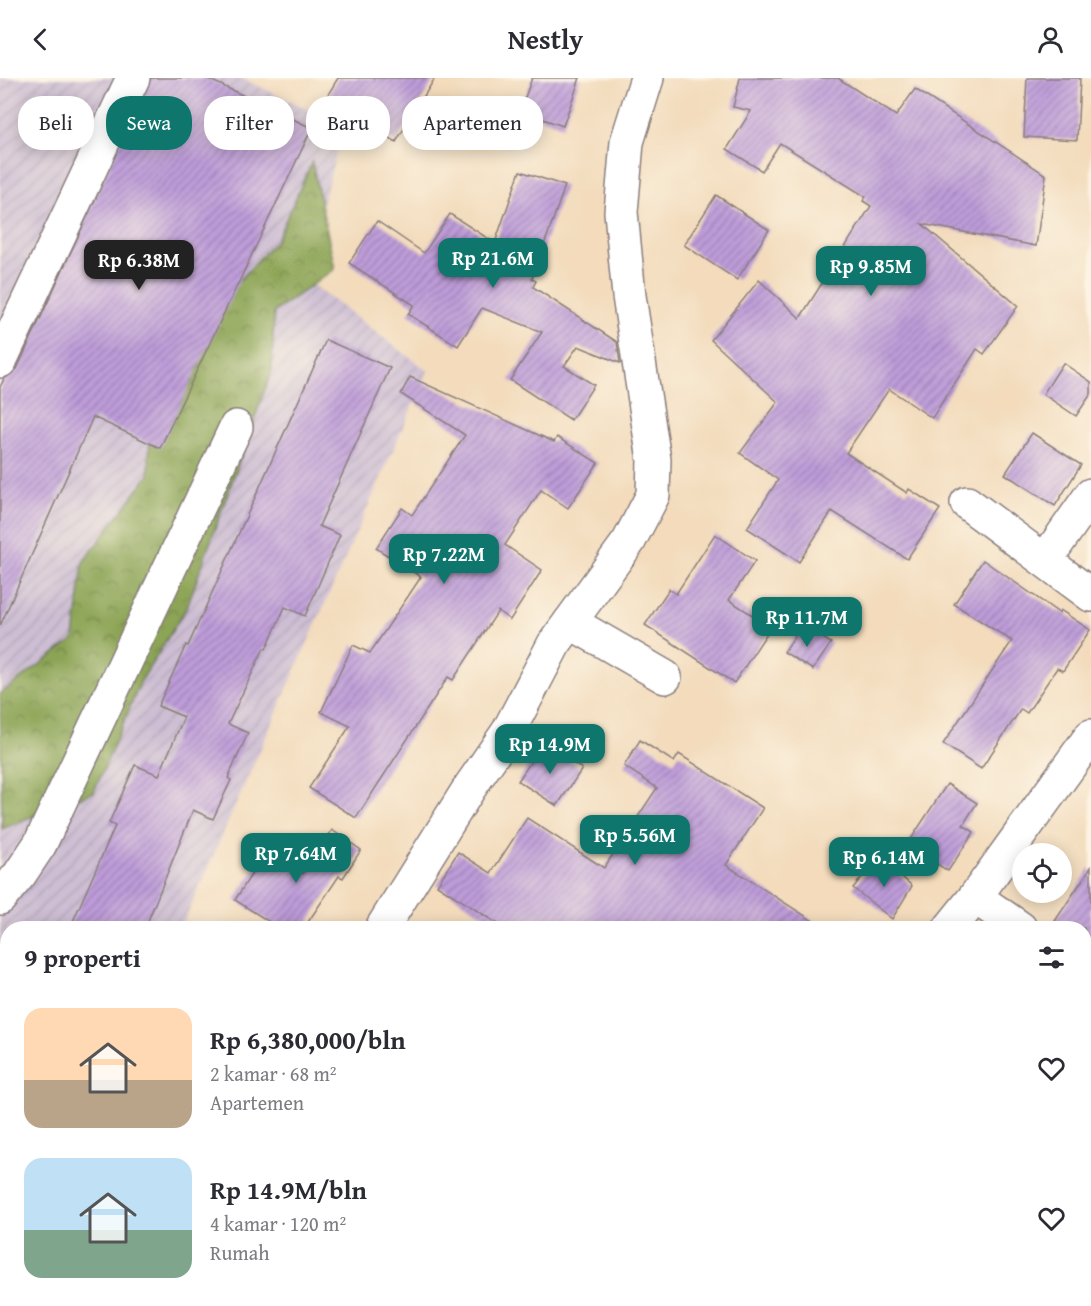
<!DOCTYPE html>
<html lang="id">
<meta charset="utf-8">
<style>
:root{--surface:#fff;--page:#f7f7f7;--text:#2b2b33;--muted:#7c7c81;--accent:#0f766e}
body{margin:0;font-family:"Gentium Book Plus",serif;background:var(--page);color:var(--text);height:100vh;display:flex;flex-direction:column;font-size:22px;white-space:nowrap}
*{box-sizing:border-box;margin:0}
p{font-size:20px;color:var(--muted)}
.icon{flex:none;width:33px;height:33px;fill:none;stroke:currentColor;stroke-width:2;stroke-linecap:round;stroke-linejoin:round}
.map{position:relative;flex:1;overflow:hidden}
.drawer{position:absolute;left:0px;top:843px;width:1092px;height:386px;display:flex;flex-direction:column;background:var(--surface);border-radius:24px 24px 0 0;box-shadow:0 3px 15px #0003}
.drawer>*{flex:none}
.banner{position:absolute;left:18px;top:18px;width:600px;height:54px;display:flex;gap:12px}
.fabs{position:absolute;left:1012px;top:765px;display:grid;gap:12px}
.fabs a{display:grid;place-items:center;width:60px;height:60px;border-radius:50%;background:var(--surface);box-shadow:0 3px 15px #0003;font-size:30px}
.price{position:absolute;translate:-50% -51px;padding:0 14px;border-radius:12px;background:var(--accent);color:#fff;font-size:20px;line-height:39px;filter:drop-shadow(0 2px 3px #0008)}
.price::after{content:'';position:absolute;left:50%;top:36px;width:18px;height:14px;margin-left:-9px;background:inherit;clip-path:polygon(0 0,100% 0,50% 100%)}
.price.active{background:#222;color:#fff}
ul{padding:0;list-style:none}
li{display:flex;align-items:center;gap:18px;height:150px;padding:0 24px}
li span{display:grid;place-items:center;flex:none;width:168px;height:120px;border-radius:18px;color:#555}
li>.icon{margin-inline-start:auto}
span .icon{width:72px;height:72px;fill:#fffc;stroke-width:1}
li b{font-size:26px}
h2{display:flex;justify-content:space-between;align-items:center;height:72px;padding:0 24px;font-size:26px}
.pill{padding:0 21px;border-radius:24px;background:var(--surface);box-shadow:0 3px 15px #0003;font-size:21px;line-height:54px}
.pill.active{background:var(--accent);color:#fff}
header{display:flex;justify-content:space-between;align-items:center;height:78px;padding:0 24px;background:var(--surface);font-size:27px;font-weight:800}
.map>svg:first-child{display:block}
</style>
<header><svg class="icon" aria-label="back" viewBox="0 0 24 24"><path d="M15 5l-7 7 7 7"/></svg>Nestly<svg class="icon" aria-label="person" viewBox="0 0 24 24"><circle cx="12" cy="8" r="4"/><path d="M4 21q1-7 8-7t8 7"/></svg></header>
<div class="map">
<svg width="1091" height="1228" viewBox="0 0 1091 1228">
<defs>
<pattern id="industrial-furrows" width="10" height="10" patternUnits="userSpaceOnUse" patternTransform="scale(1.5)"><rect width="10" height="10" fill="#cdbed3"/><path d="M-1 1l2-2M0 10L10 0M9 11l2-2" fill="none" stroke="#b0a3b6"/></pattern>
<pattern id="grass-dots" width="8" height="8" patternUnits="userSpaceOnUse" patternTransform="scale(1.5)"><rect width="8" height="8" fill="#b0bc5e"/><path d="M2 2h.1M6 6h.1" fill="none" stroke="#97a153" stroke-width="1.8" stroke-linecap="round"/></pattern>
<pattern id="forest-crowns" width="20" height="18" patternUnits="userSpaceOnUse" patternTransform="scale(1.5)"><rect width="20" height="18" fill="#8ca455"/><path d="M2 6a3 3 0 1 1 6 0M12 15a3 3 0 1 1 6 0" fill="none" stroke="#728548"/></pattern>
<pattern id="building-hatch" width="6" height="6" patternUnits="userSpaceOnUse" patternTransform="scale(1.5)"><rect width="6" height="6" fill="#be9cd9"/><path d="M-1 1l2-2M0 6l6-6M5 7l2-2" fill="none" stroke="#9a7fb1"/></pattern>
</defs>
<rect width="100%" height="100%" fill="#fcf5e5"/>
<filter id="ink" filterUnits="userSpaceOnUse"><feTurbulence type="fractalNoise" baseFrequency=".0167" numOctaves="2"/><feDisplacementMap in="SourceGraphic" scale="12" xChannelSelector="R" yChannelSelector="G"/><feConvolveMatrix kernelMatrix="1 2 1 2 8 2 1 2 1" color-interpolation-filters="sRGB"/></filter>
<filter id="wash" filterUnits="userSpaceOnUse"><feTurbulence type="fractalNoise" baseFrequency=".008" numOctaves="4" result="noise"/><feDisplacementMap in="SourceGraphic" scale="24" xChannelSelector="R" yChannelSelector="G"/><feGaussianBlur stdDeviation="1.35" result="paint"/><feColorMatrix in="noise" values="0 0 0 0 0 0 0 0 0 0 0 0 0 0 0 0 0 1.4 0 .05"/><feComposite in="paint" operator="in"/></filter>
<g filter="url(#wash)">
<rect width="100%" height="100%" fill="#f3dbbc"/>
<polygon fill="url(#industrial-furrows)" points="0,0 241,0 344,48 302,199 428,293 181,850 8,850 7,915 0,923"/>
<polygon fill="url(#grass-dots)" stroke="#696f4c" stroke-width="1.5" points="1091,1113 1091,1228 798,1228 789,1221 1084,1221 1085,1121"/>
<polygon fill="url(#forest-crowns)" stroke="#576348" stroke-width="1.5" points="312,84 335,191 274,234 272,292 187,529 141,603 94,714 2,751 0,616 74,561 83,484 149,397 150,330 189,258 277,161"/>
<g id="blocks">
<g fill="url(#building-hatch)">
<polygon points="151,0 206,0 312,50 160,370 93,339 0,548 0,309 4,301 17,291"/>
<polygon points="338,0 435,0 396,64 326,20"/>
<polygon points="532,0 580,0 563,48 520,33"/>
<polygon points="740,0 838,0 896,38 915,11 1046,97 1036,168 922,146 1018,228 984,276 977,271 932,340 889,311 846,375 907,415 909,411 940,431 907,481 832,433 799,484 747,450 778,402 740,375 778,324 711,262 759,202 800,240 871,128 863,123 866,119 780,65 762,93 727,71 751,33 733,29"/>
<polygon points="1027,0 1080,0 1077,62 1024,59"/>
<polygon points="520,93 565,108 532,201 536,203 533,209 617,264 620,285 578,268 564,288 594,307 571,342 510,302 542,254 482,230 458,268 408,236 414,227 349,185 377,143 424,175 450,136 495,165"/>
<polygon points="716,117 769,152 737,202 684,167"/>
<polygon points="326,262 390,290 319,448 340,457 305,538 285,529 266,571 264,570 228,646 248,655 228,700 231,702 213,741 193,732 145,850 70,850 115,748 109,745 135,687 159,697 184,639 158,628 186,567 188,568"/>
<polygon points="1063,285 1091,304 1091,316 1076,338 1043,316"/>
<polygon points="410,299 554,364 557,359 598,385 568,430 541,412 505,467 542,492 510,542 498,533 453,602 448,599 356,740 309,710 350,648 321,634 353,567 370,575 421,499 376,470 402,430 412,437 465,357 401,316"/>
<polygon points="1032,355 1081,387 1055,428 1005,396"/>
<polygon points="715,456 755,483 729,522 771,549 734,605 645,547 669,511 676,516"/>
<polygon points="983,482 1059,535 1060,532 1090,552 1063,593 1057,590 1027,635 1021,631 981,691 943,666 1012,563 954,526"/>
<polygon points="802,547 831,565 813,592 784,574"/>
<polygon points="640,662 674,684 679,676 763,730 726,787 824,850 504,850 437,807 458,774 491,795 527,740 604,790 657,710 624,688"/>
<polygon points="543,665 582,691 557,728 518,703"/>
<polygon points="947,706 977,725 963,747 974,754 948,793 907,767"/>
<polygon points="332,752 361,772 343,800 339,798 304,850 279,850 235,822 267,772 303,796"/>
<polygon points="879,779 912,808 892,841 853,810"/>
<polygon points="1091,789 1091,869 1084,864 1084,850 1065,850 1055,843"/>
</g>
</g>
</g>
<g filter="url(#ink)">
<use href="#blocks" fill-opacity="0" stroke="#8a7e7c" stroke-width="1.5"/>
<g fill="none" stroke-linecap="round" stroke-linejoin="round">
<defs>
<g id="minor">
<polyline points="0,283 133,0"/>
<polyline points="967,425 1091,517"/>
<polyline points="1046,481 1091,417"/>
<polyline points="570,544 665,599"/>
<polyline points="975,819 1020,850"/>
<polyline points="0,820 20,796 40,766 236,349"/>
<polyline points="382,850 470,709 508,654 554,566 629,463 653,417 654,382 629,218 621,134 627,64 647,0"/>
<polyline points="950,850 975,819 1091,658"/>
<polyline points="1084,895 1091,900"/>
<polyline points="1084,1108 1091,1113"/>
<polyline points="769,1221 777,1228"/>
<polyline points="919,1221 929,1228"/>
<polyline points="45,1228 49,1221"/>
<polyline points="1086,1228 1091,1221"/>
</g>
</defs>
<use href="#minor" stroke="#8a7e7c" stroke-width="36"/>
<use href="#minor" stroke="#fff" stroke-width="33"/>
</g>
</g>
</svg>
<div class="fabs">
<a><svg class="icon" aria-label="locate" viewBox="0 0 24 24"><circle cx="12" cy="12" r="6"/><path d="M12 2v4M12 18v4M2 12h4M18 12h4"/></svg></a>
</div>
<b class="price" style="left:493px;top:211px">Rp 21.6M</b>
<b class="price active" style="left:139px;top:213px">Rp 6.38M</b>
<b class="price" style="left:871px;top:219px">Rp 9.85M</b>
<b class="price" style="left:444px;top:507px">Rp 7.22M</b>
<b class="price" style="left:807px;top:570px">Rp 11.7M</b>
<b class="price" style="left:550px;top:697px">Rp 14.9M</b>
<b class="price" style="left:635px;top:788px">Rp 5.56M</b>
<b class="price" style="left:296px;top:806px">Rp 7.64M</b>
<b class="price" style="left:884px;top:810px">Rp 6.14M</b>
<div class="banner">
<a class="pill">Beli</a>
<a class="pill active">Sewa</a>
<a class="pill">Filter</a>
<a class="pill">Baru</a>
<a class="pill">Apartemen</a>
</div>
<section class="drawer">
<h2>9 properti<svg class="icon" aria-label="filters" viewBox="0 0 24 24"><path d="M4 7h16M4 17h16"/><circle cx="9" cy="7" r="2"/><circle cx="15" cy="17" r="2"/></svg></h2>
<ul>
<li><span style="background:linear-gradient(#ffd9b3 60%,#b9a48a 0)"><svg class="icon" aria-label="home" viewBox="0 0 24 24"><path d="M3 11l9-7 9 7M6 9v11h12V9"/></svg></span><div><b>Rp 6,380,000/bln</b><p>2 kamar · 68 m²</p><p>Apartemen</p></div><svg class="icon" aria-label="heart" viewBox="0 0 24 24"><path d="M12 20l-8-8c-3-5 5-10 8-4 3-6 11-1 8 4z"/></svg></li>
<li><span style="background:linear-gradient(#bfe0f5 60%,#7fa58c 0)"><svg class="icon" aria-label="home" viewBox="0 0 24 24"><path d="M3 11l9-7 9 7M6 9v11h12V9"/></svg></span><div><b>Rp 14.9M/bln</b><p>4 kamar · 120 m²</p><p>Rumah</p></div><svg class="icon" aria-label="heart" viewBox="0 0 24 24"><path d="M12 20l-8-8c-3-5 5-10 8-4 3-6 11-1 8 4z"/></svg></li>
</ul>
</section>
</div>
